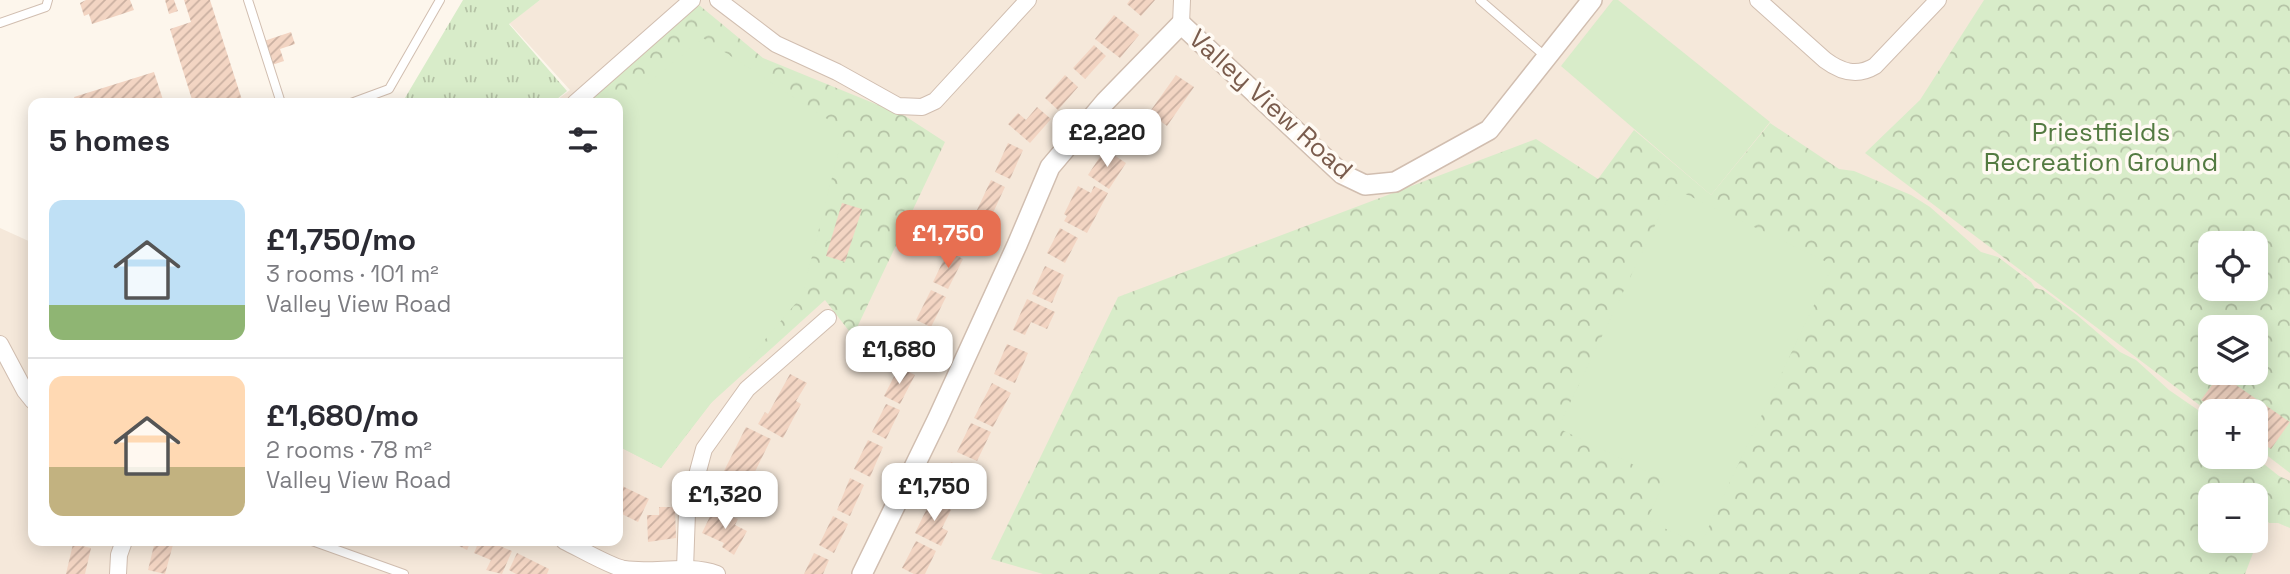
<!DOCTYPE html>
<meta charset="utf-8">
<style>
:root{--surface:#fff;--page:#f7f7f7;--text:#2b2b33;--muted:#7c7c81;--line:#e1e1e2;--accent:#e76f51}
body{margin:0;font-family:"Space Grotesk",sans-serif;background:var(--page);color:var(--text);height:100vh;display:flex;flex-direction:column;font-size:26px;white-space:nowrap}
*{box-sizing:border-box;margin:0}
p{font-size:23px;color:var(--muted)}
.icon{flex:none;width:38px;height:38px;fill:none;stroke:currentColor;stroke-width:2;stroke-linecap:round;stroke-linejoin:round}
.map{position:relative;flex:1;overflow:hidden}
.side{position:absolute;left:28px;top:98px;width:595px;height:448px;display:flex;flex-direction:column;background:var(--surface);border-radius:14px;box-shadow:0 4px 18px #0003}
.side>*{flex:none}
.controls{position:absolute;left:2198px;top:231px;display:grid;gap:14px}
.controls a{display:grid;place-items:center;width:70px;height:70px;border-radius:14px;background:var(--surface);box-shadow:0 4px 18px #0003;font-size:35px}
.price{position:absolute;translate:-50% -60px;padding:0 16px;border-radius:14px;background:#fff;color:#222;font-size:23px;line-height:46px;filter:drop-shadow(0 2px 4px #0008)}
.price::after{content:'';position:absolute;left:50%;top:42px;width:21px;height:16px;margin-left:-10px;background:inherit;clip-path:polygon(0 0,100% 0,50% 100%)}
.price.selected{background:var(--accent);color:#fff}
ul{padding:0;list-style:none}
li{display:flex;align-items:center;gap:21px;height:175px;padding:0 21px}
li+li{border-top:2px solid var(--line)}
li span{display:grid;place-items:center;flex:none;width:196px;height:140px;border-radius:14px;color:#555}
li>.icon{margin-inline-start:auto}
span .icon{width:84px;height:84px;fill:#fffc;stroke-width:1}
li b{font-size:30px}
h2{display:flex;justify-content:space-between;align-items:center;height:84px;padding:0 21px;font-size:30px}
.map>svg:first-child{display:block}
</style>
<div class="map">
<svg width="2290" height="574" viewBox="0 0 2290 574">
<defs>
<pattern id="grass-tufts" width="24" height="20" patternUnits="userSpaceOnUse" patternTransform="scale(1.75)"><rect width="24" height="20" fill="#d8ecc9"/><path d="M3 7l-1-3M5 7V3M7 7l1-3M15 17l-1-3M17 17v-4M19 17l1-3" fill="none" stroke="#b4c2a5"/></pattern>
<pattern id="forest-crowns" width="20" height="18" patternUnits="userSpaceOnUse" patternTransform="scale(1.75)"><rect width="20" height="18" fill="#d8ecc9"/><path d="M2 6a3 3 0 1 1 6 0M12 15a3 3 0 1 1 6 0" fill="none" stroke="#b4c2a5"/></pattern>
<pattern id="building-hatch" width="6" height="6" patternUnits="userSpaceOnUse" patternTransform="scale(1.75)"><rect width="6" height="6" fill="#f3d5c3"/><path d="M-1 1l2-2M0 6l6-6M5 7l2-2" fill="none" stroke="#cab0a1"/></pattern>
</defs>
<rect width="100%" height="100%" fill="#fdf6ec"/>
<path fill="#f5e8da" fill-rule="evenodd" d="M540,0H2290V574H0V228L33,243V541H618V103H553L570,90L509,23ZM2210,243H2256V289H2210ZM2210,327H2256V373H2210ZM2210,411H2256V457H2210ZM2210,495H2256V541H2210Z"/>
<polygon fill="url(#grass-tufts)" points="463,0 540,0 509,24 567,91 552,103 402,103"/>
<g fill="url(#forest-crowns)" fill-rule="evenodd">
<path d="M1984,0H2290V473L2256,447V411L2210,413L1865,153L1920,100ZM2210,243H2256V289H2210ZM2210,327H2256V373H2210Z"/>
<polygon points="699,5 763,58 905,116 945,142 853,336 825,300 711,403 661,468 618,446 618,103 588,103"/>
<path d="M1770,123L1839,169L1854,171L1911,195L1930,207L1981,252L1998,257L2031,282L2035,288L2043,290L2077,315L2120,352L2136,360L2169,390L2198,410L2210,423V457H2255L2279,476L2290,481V528L2278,523H2269L2266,519L2245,574H1043L991,559L1118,297L1536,139L1598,179L1634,130L1711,195ZM2210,495H2256V541H2210Z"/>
</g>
<g fill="#d8ecc9">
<polygon points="1613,0 1618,0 1770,122 1711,195 1561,66"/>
<polygon points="703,38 844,130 802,296 711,403 661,468 618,446 618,108"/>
<polygon points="1673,188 1833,265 1700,545 1647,520 1665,480 1558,428"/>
</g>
<g fill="url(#building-hatch)">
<polygon points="86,0 130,0 134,10 92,24 89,14 84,16 80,3"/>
<polygon points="165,0 174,0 178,11 169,14"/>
<polygon points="184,0 210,0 242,100 233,103 193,103 170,29 191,22"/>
<polygon points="1130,0 1155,0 1141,16 1127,4"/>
<polygon points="1114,15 1139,35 1120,58 1095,39"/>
<polygon points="291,32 295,44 280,49 284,61 272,65 264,41"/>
<polygon points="1094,45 1106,56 1085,79 1073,68"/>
<polygon points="154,72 164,103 76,103 74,97"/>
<polygon points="1065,75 1078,87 1058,110 1045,98"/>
<polygon points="1176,75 1194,87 1167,126 1149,113"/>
<polygon points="1037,107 1051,119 1030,143 1008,124 1018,113 1026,120"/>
<polygon points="1135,115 1154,128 1135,155 1117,142"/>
<polygon points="1008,143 1023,150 1010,179 995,172"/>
<polygon points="1105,149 1126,163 1109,189 1088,175"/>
<polygon points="991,180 1005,187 991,217 977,210"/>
<polygon points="1078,186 1091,193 1094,186 1108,193 1087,233 1064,221 1067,216 1064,214"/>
<polygon points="842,203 862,209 845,262 826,256"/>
<polygon points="969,215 983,222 970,251 956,245"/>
<polygon points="1060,228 1078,238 1065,263 1047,253"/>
<polygon points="948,251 963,259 948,289 933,282"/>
<polygon points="1045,266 1064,275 1052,303 1032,294"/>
<polygon points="931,290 946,297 931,327 916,320"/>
<polygon points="1027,299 1055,312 1047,329 1031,322 1025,335 1013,330"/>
<polygon points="913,326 928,333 915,361 900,354"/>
<polygon points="1007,344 1028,353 1015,383 994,374"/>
<polygon points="899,367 915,375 900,404 884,396"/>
<polygon points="790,374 807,383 796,401 801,404 783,438 758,424 765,412 768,414"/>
<polygon points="2220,374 2290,422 2271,449 2256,439 2256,411 2216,411 2201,400"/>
<polygon points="992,383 1011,393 993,427 974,418"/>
<polygon points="886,404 900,410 886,439 872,432"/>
<polygon points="971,423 991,432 977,461 957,452"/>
<polygon points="746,427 771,439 748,486 723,473"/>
<polygon points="868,440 883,447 870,477 854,469"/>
<polygon points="951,462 972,471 960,500 938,490"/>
<polygon points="850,478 864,485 850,516 837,510"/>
<polygon points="618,484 649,499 638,522 618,512"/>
<polygon points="931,500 951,510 942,528 948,531 941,546 915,533"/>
<polygon points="659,507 675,507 676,538 648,542 647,515 659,515"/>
<polygon points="713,510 738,519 735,525 747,531 734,555 722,547 724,543 702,533"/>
<polygon points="833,516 848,524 834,553 819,545"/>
<polygon points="155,541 174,541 165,574 148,570"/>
<polygon points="449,541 471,541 467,550"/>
<polygon points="479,541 488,541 512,551 502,574 486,570 491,560 474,553"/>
<polygon points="916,541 936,551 925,574 914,574 902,568"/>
<polygon points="73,544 91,548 85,574 66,574"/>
<polygon points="517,553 549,569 547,574 516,574 509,570"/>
<polygon points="814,553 829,560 823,574 804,574"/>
</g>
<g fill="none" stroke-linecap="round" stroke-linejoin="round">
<defs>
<g id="service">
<polyline points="248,0 281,103"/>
<polyline points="1480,0 1546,57"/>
<polyline points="0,23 46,7 48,0"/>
<polyline points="351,103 389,89 440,0"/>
<polyline points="312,541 404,574"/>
</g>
<g id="minor">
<polyline points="718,0 776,44 837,72 898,106 922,107 935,101 1028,0"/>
<path d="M1758,0L1825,60C1841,72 1857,77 1875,66L1938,0"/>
<polyline points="1181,24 1182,0"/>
<polyline points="575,103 692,0"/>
<polyline points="0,344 25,391 33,401"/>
<path d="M564,541C579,548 609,566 624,569C654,574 687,563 717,574"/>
<polyline points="685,569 687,512 704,449 747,389 828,318"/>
<polyline points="118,574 119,555 124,541"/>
</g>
<polyline id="tertiary" points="862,574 937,420 1017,245 1050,167 1105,102 1181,24 1342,174 1365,185 1395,182 1489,130 1592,0"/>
</defs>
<use href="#service" stroke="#d1beb0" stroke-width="10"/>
<use href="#minor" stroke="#d1beb0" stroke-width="18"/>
<use href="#tertiary" stroke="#d1beb0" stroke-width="22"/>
<use href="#service" stroke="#fff" stroke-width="8"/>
<use href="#minor" stroke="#fff" stroke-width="16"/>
<use href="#tertiary" stroke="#fff" stroke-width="19"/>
</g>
<g text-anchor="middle" stroke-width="7" stroke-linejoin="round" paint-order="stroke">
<g font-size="26" fill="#7a5c4d" stroke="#fffaf3">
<text transform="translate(1271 104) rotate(42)" y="9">Valley View Road</text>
</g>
<g font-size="26" fill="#537a41" stroke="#fffaf3">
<text x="2101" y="141">Priestfields<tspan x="2101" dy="30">Recreation Ground</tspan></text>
</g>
</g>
</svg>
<div class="controls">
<a><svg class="icon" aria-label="locate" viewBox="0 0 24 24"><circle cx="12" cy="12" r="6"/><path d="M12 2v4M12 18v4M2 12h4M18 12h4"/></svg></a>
<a><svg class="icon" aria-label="layers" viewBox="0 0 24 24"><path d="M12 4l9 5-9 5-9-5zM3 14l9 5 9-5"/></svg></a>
<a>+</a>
<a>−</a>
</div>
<b class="price" style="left:1107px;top:169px">£2,220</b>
<b class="price selected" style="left:948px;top:270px">£1,750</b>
<b class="price" style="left:899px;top:386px">£1,680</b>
<b class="price" style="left:934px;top:523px">£1,750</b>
<b class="price" style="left:725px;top:531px">£1,320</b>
<section class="side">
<h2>5 homes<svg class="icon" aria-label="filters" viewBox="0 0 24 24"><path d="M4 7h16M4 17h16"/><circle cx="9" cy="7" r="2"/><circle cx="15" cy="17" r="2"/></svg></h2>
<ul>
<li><span style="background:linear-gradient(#bfe0f5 75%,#8fb573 0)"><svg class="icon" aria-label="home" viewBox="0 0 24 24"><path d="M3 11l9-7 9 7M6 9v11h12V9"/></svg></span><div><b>£1,750/mo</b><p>3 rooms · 101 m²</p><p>Valley View Road</p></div></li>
<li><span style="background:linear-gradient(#ffd9b3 65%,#c2b280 0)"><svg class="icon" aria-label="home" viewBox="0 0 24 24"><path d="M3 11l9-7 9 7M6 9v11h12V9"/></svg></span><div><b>£1,680/mo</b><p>2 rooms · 78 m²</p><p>Valley View Road</p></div></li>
</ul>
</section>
</div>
